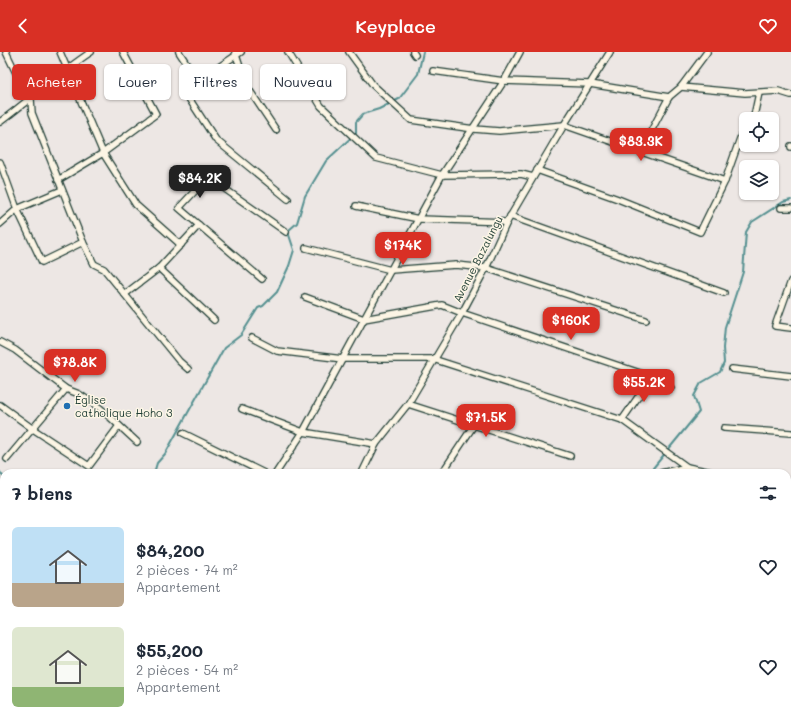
<!DOCTYPE html>
<html lang="fr">
<meta charset="utf-8">
<style>
:root{--surface:#fff;--page:#f2f2f3;--text:#1f2937;--muted:#747a83;--accent:#d93025}
body{margin:0;font-family:Mali,sans-serif;background:var(--page);color:var(--text);height:100vh;display:flex;flex-direction:column;font-size:15px;white-space:nowrap}
*{box-sizing:border-box;margin:0}
p{font-size:13px;color:var(--muted)}
.icon{flex:none;width:22px;height:22px;fill:none;stroke:currentColor;stroke-width:2;stroke-linecap:round;stroke-linejoin:round}
.map{position:relative;flex:1;overflow:hidden}
.drawer{position:absolute;left:0px;top:417px;width:791px;height:256px;display:flex;flex-direction:column;background:var(--surface);border-radius:12px 12px 0 0;box-shadow:0 1px 3px #0004}
.drawer>*{flex:none}
.banner{position:absolute;left:12px;top:12px;width:400px;height:36px;display:flex;gap:8px}
.buttons{position:absolute;left:739px;top:60px;display:grid;gap:8px}
.buttons a{display:grid;place-items:center;width:40px;height:40px;border-radius:6px;background:var(--surface);box-shadow:0 1px 3px #0004;font-size:20px}
.price{position:absolute;translate:-50% -34px;padding:0 9px;border-radius:8px;background:var(--accent);color:#fff;font-size:13px;line-height:26px;filter:drop-shadow(0 1px 2px #0008)}
.price::after{content:'';position:absolute;left:50%;top:24px;width:12px;height:9px;margin-left:-6px;background:inherit;clip-path:polygon(0 0,100% 0,50% 100%)}
.price.selected{background:#222;color:#fff}
ul{padding:0;list-style:none}
li{display:flex;align-items:center;gap:12px;height:100px;padding:0 12px}
li span{display:grid;place-items:center;flex:none;width:112px;height:80px;border-radius:6px;color:#555}
li>.icon{margin-inline-start:auto}
span .icon{width:48px;height:48px;fill:#fffc;stroke-width:1}
li b{font-size:17px}
h2{display:flex;justify-content:space-between;align-items:center;height:48px;padding:0 12px;font-size:17px}
.chip{padding:0 14px;border-radius:6px;background:var(--surface);box-shadow:0 1px 3px #0004;font-size:14px;line-height:36px}
.chip.selected{background:var(--accent);color:#fff}
header{display:flex;justify-content:space-between;align-items:center;height:52px;padding:0 12px;background:var(--accent);color:#fff;font-size:18px;font-weight:600}
.map>svg:first-child{display:block}
</style>
<header><svg class="icon" aria-label="back" viewBox="0 0 24 24"><path d="M15 5l-7 7 7 7"/></svg>Keyplace<svg class="icon" aria-label="heart" viewBox="0 0 24 24"><path d="M12 20l-8-8c-3-5 5-10 8-4 3-6 11-1 8 4z"/></svg></header>
<div class="map">
<svg width="791" height="673" viewBox="0 0 791 673">
<rect width="100%" height="100%" fill="#ede7e4"/>
<filter id="ink" filterUnits="userSpaceOnUse"><feTurbulence type="fractalNoise" baseFrequency=".025" numOctaves="2"/><feDisplacementMap in="SourceGraphic" scale="8" xChannelSelector="R" yChannelSelector="G"/><feConvolveMatrix kernelMatrix="1 2 1 2 8 2 1 2 1" color-interpolation-filters="sRGB"/></filter>
<g filter="url(#ink)">
<g fill="none" stroke-linecap="round" stroke-linejoin="round">
<g stroke="#549090" stroke-width="2">
<polyline points="0,420 4,426"/>
<polyline points="154,421 157,411 165,402 224,296 241,283 258,256 263,254 277,240 289,214 294,198 289,183 289,178 297,171 305,144 326,109 356,81 356,70 363,62 379,57 399,47 418,22 423,0"/>
<polyline points="649,421 699,360 694,344 701,331 720,320 724,311 723,296 725,275 743,220 746,180 752,170 783,150 791,148"/>
<polyline points="787,565 791,566"/>
<polyline points="22,673 31,669"/>
</g>
<defs>
<g id="street">
<polyline points="6,0 19,27 31,47 32,61 83,190 94,212 104,217 179,309 188,317"/>
<polyline points="60,0 103,101 136,153 181,193"/>
<polyline points="179,0 198,29"/>
<polyline points="235,0 246,33 276,78"/>
<polyline points="241,0 198,29 188,45 216,88 288,147"/>
<polyline points="288,0 321,54 376,106 442,123 521,122 533,125"/>
<polyline points="349,0 373,33 411,68 474,77 499,79 564,73 725,129"/>
<polyline points="413,0 415,3"/>
<polyline points="433,19 504,29 590,32 669,45"/>
<polyline points="681,35 745,41 778,39 791,43"/>
<polyline points="751,67 754,64 759,41"/>
<path d="M0,70C31,47 59,21 91,0"/>
<polyline points="791,95 791,94"/>
<polyline points="640,100 669,45 681,35 707,0"/>
<polyline points="0,110 17,157 42,210 83,190"/>
<polyline points="537,118 618,147 700,180 725,129 743,78 746,73"/>
<polyline points="58,128 103,101 156,62 123,0"/>
<polyline points="356,154 419,167 507,170"/>
<polyline points="781,156 791,156"/>
<polyline points="510,164 724,241"/>
<polyline points="0,172 17,157 62,138"/>
<polyline points="306,196 391,218 456,213 486,216 646,268"/>
<polyline points="159,216 214,268"/>
<polyline points="262,227 179,156 208,125 286,180"/>
<polyline points="791,229 775,274 791,276"/>
<polyline points="125,242 159,216 199,173"/>
<polyline points="305,245 364,267 442,253 462,261 652,325 671,336"/>
<polyline points="252,286 277,299 343,307 433,307 622,368 687,415 716,421"/>
<polyline points="0,290 15,298 66,337 79,342 100,356 137,390"/>
<polyline points="732,317 791,324"/>
<polyline points="408,352 570,404"/>
<polyline points="0,353 33,377 89,414 119,374"/>
<polyline points="242,357 303,380 376,392"/>
<polyline points="622,368 652,325"/>
<polyline points="724,376 791,381"/>
<polyline points="183,381 264,421"/>
<polyline points="7,407 66,337"/>
<polyline points="276,421 303,380 442,123 504,29 520,0"/>
<polyline points="362,421 376,392 408,352 462,261 486,216 507,170 564,73 610,0"/>
<polyline points="442,421 474,373"/>
<polyline points="661,421 687,415"/>
<polyline points="787,434 791,435"/>
<polyline points="0,478 4,480"/>
<polyline points="787,497 790,488"/>
<polyline points="0,536 4,538"/>
<polyline points="0,587 4,583"/>
<polyline points="787,662 791,663"/>
<polyline points="229,669 231,673"/>
<polyline points="446,669 446,673"/>
<polyline points="497,669 498,673"/>
<polyline points="553,669 553,673"/>
<polyline points="644,669 669,673"/>
<polyline points="349,673 349,669"/>
<polyline points="623,673 624,669"/>
<polyline points="711,673 713,669"/>
<polyline points="745,673 746,669"/>
</g>
</defs>
<use href="#street" stroke="#1f3d34" stroke-width="8"/>
<use href="#street" stroke="#fcf5e5" stroke-width="5.5"/>
</g>
</g>
<circle fill="#1f6fb2" stroke="#fcf5e5" stroke-width="1.5" cx="67" cy="354" r="4"/>
<g text-anchor="middle" stroke-width="3" stroke-linejoin="round" paint-order="stroke">
<g font-size="11" fill="#1f3d34" stroke="#fcf5e5">
<text transform="translate(478 207) rotate(-63)" y="4">Avenue Bazalungu</text>
</g>
<g font-size="11" fill="#1f3d34" stroke="#fcf5e5" text-anchor="start">
<text x="75" y="352">Église<tspan x="75" dy="13">catholique Hoho 3</tspan></text>
</g>
</g>
</svg>
<div class="buttons">
<a><svg class="icon" aria-label="locate" viewBox="0 0 24 24"><circle cx="12" cy="12" r="6"/><path d="M12 2v4M12 18v4M2 12h4M18 12h4"/></svg></a>
<a><svg class="icon" aria-label="layers" viewBox="0 0 24 24"><path d="M12 4l9 5-9 5-9-5zM3 14l9 5 9-5"/></svg></a>
</div>
<b class="price" style="left:641px;top:110px">$83.3K</b>
<b class="price selected" style="left:200px;top:147px">$84.2K</b>
<b class="price" style="left:403px;top:214px">$174K</b>
<b class="price" style="left:571px;top:289px">$160K</b>
<b class="price" style="left:75px;top:331px">$78.8K</b>
<b class="price" style="left:644px;top:351px">$55.2K</b>
<b class="price" style="left:486px;top:386px">$71.5K</b>
<div class="banner">
<a class="chip selected">Acheter</a>
<a class="chip">Louer</a>
<a class="chip">Filtres</a>
<a class="chip">Nouveau</a>
</div>
<section class="drawer">
<h2>7 biens<svg class="icon" aria-label="filters" viewBox="0 0 24 24"><path d="M4 7h16M4 17h16"/><circle cx="9" cy="7" r="2"/><circle cx="15" cy="17" r="2"/></svg></h2>
<ul>
<li><span style="background:linear-gradient(#bfe0f5 70%,#b9a48a 0)"><svg class="icon" aria-label="home" viewBox="0 0 24 24"><path d="M3 11l9-7 9 7M6 9v11h12V9"/></svg></span><div><b>$84,200</b><p>2 pièces · 74 m²</p><p>Appartement</p></div><svg class="icon" aria-label="heart" viewBox="0 0 24 24"><path d="M12 20l-8-8c-3-5 5-10 8-4 3-6 11-1 8 4z"/></svg></li>
<li><span style="background:linear-gradient(#dfe7d0 75%,#8fb573 0)"><svg class="icon" aria-label="home" viewBox="0 0 24 24"><path d="M3 11l9-7 9 7M6 9v11h12V9"/></svg></span><div><b>$55,200</b><p>2 pièces · 54 m²</p><p>Appartement</p></div><svg class="icon" aria-label="heart" viewBox="0 0 24 24"><path d="M12 20l-8-8c-3-5 5-10 8-4 3-6 11-1 8 4z"/></svg></li>
</ul>
</section>
</div>
